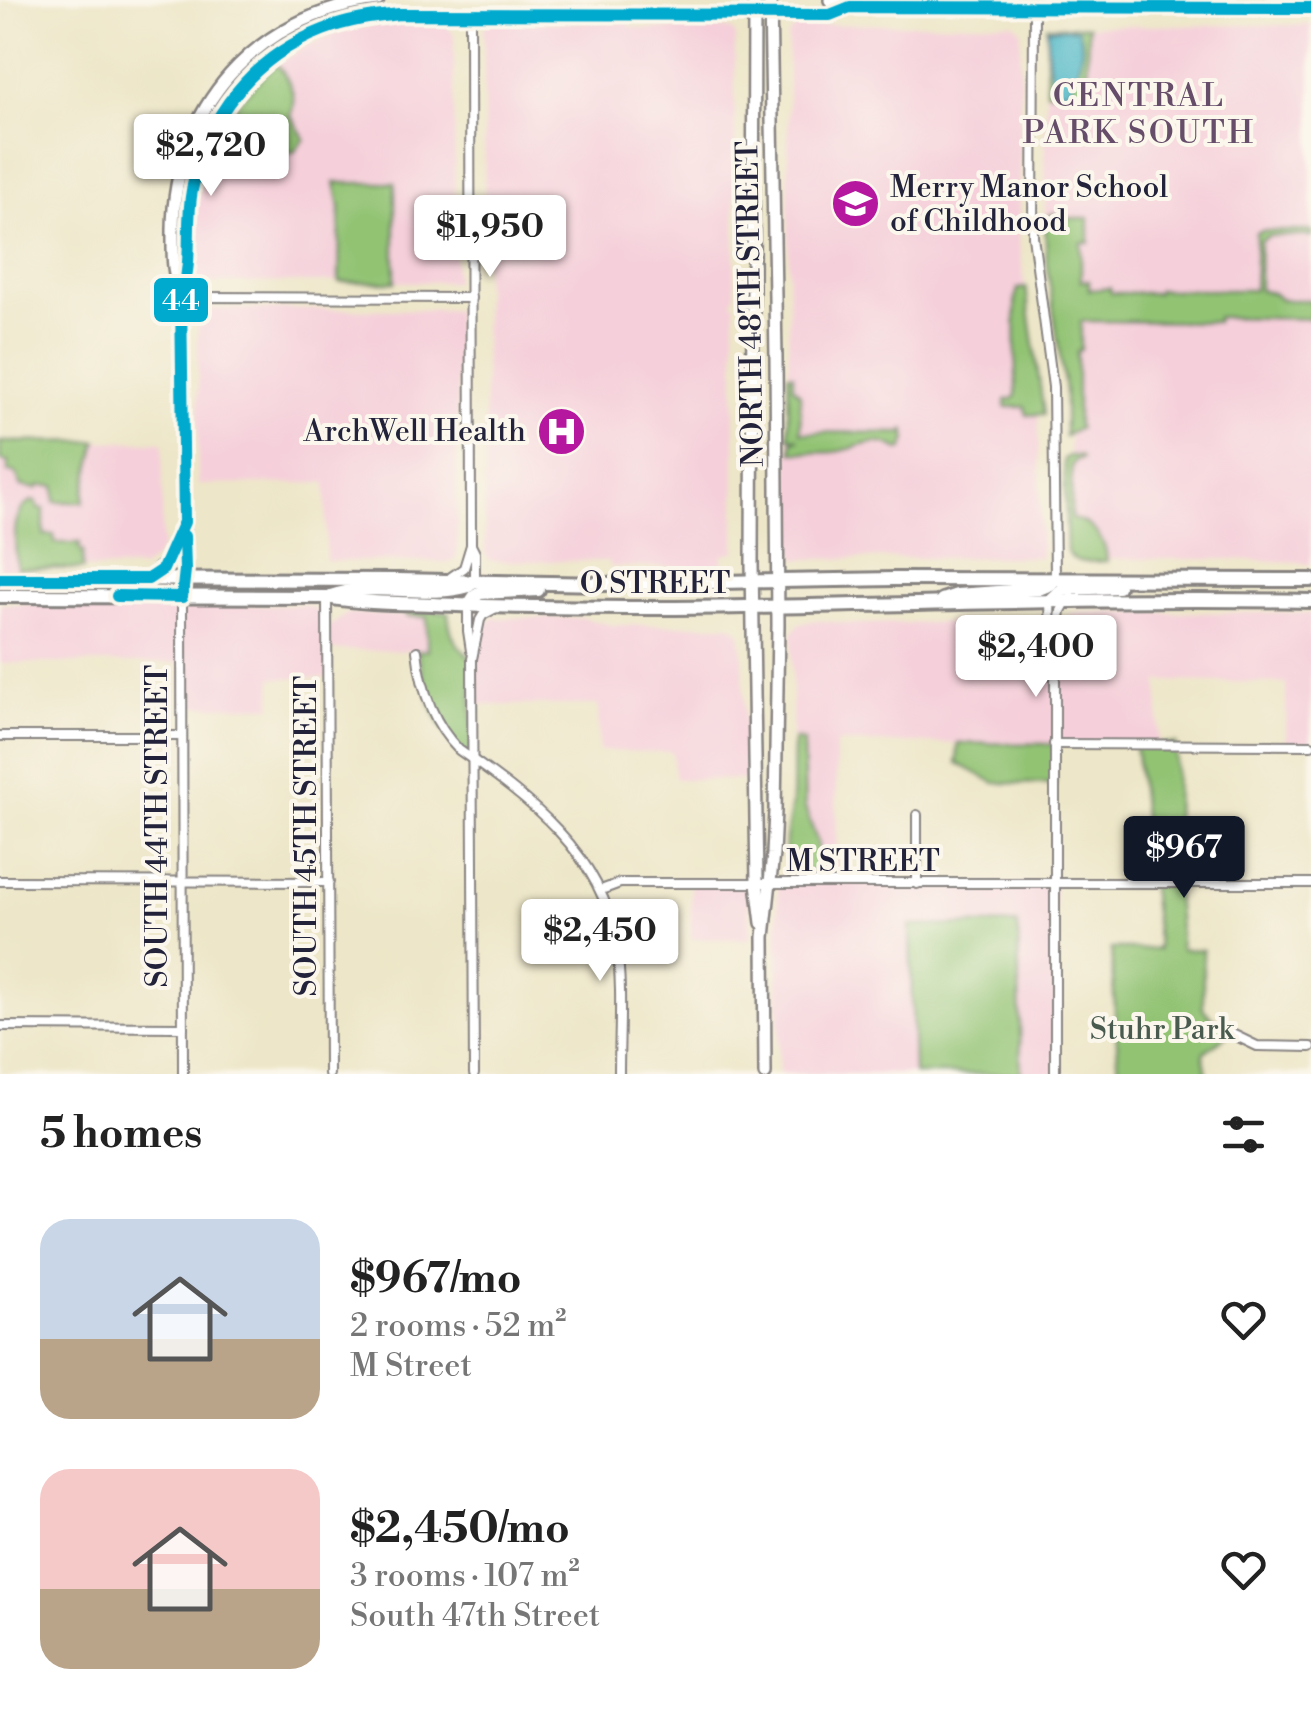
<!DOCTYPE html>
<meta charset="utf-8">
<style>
:root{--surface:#fff;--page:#f2f2f2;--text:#222;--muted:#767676;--accent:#111827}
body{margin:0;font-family:"Libre Bodoni",serif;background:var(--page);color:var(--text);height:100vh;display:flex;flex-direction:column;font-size:38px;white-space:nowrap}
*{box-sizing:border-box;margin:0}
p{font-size:32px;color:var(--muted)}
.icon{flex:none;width:55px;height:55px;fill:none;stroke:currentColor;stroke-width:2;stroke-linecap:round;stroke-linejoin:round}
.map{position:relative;height:1074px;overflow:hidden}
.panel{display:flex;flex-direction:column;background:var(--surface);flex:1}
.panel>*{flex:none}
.price{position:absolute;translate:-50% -85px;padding:0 22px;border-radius:10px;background:#fff;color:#222;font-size:32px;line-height:65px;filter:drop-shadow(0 2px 5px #0008)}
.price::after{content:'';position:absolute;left:50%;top:60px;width:30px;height:22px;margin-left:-15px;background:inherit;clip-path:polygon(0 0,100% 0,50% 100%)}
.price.current{background:var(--accent);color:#fff}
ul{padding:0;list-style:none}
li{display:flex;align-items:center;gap:30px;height:250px;padding:0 40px}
li span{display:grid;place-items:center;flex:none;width:280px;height:200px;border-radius:30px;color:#555}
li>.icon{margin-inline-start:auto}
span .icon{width:120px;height:120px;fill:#fffc;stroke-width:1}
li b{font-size:42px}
h2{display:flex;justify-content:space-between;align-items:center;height:120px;padding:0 40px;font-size:42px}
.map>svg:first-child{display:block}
</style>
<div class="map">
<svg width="1311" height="1074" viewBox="0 0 1311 1074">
<rect width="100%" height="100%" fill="#fbf7ec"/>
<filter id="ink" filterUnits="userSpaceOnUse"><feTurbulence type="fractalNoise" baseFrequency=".01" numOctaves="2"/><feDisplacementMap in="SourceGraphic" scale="20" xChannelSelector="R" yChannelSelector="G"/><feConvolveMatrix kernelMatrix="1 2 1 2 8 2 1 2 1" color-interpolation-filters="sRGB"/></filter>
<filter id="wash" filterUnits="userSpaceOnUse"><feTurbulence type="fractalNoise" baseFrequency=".0048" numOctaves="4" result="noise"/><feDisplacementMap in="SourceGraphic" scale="40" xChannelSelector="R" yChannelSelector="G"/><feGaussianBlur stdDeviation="2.25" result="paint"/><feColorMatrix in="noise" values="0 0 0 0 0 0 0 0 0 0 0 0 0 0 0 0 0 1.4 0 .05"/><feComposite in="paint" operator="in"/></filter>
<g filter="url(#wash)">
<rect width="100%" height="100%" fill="#ede6c8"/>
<g fill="#f5cfda">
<polygon points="443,22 454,34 455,282 395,282 395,184 336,183 340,207 339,282 200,283 196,278 197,204 202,179 211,152 293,152 290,115 294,108 290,81 277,64 299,50 339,32 381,24"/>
<polygon points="490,22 629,22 629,26 646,29 729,29 735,34 735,297 733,298 732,303 735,303 735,552 723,554 723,564 707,567 610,567 610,561 491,561 485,554 484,28"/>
<polygon points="1013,23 1021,29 1019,241 1038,388 1041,557 797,559 789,537 788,36 795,28 812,25"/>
<polygon points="1311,25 1311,565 1297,562 1228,559 1107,559 1099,535 1095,531 1085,525 1069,523 1070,386 1045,219 1046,91 1087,91 1088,26"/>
<polygon points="200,309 457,310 457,557 452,562 326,561 326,483 198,485 198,311"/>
<polygon points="0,441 163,442 162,546 156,558 142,568 0,569"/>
<polygon points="0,604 160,605 181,612 203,605 306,605 327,616 328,628 348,613 427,617 427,651 328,650 328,678 272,678 272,706 182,706 181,663 0,663"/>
<polygon points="1074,612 1311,613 1311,745 1286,745 1286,683 1159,681 1159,744 836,743 837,884 1055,883 1055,1074 779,1074 778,884 793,883 788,848 792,800 792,633 799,624 815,620 853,624 981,622 994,617 1050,618 1054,652 1060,623"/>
<polygon points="493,618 583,618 612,625 731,625 740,632 743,656 746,780 675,779 672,752 599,751 598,705 472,705 476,632"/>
<polygon points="748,883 750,939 691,939 691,884"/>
</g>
<g fill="#92c373" stroke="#5a7257" stroke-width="2.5">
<polygon points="1047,26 1088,26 1087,92 1046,91"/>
<path d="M277,64C288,78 299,98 290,115L305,139L294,152H211C226,116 247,88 277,64Z"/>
<polygon points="335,183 395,183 395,282 339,282 340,207"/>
<polygon points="1054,213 1063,218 1089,218 1089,242 1081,242 1081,281 1089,281 1089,290 1110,288 1111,293 1157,293 1158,290 1254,290 1256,233 1261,231 1311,231 1311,236 1269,236 1260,241 1259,290 1273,293 1281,300 1311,300 1311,319 1217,317 1216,322 1081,321 1081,350 1077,351 1077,425 1079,428 1065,436 1065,390 1047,266 1045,219"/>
<polygon points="1026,288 1044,414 1027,415 1025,407 1006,407 1006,400 1013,399 1016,396 1015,300 1018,289"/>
<path d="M788,374H793V386L800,394L801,432L904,433L905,428L907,439L903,449L899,450C874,434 861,449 834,452C821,453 806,452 792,452V441L799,439L789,437Z"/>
<polygon points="97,441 85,490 84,502 55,502 55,486 38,486 37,489 21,486 15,472 8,472 8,462 0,461 0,442"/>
<path d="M1069,456H1080L1082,459L1075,461L1072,466L1071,519C1090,520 1107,540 1107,561C1093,561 1075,566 1067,552L1064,459Z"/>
<path d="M32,501L37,503L38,509H44V535H54L55,543H80L79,550L83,551V569L17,568C16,544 8,514 32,501Z"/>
<path d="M406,610L448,612C450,636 454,643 472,659V760C434,733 427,693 417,651L427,650V617L406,616Z"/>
<path d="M794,739L803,741L805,808L818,843L817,872L792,871C777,848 792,822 792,798C793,778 791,758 794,739Z"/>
<polygon points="958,743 1054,744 1055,784 995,783 957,763"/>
<polygon points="1135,744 1176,744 1175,883 1181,949 1203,950 1203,1009 1230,1033 1203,1053 1207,1074 1119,1074 1111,949 1158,949"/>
<polygon points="1018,924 1021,1074 914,1074 910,926"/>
</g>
<path fill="#4ab6c6" stroke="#366c80" stroke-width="2.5" d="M1050,28L1078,29C1079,34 1082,41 1082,47C1081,55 1075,84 1068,90C1066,91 1062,91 1059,91C1047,75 1048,51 1047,30Z"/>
</g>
<g filter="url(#ink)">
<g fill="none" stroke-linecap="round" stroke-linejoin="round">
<defs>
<g id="street">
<polyline points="1034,8 1033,236 1053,387 1055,578"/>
<polyline points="470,15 471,545 475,553 475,582"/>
<polyline points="181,297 471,298"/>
<polyline points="451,577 464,568 471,545"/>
<polyline points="182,597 183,1074"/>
<polyline points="327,597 329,1074"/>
<polyline points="1050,601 1051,635 1054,651"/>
<polyline points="468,606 468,631 471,651"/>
<path d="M417,651C421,688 432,723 459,750C529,799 601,852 616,942C623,985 619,1031 619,1074"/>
<polyline points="0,736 181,736"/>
<polyline points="1054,744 1311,745"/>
<polyline points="0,881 329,882"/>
<polyline points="917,884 917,815"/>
<polyline points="601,890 620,883 1311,883"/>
<polyline points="0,1026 183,1027"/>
<polyline points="1230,1033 1257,1046 1311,1047"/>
<polyline points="474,1074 472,659 480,620 483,615 496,608"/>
<polyline points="1055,1074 1055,655 1061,611 1067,600"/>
</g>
<g id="secondary">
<polyline points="754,0 752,564 757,883 762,923"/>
<polyline points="830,0 850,7 1311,8"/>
<path d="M181,297C183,290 187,282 188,274C193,247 187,217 192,189C211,83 294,20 399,14L830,15L850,7"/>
<path d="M182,597L185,570L181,297C172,271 173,256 173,229C174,108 256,14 378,0"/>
<polyline points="765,1074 764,937 773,854 775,811 778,625 776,358 770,0"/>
</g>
<g id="primary">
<path d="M150,578C170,564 176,545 184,522"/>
<polyline points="0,579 398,580 604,584 894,579 1311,580"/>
<path d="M0,596L327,597C362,603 397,603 433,604C513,608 594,608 675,608C887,606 1099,597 1311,601"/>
<path d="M331,596C375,580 425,599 469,586"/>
<polyline points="942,600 957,595 1039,589 1051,584 1055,578"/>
<polyline points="1050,601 1063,589 1118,587"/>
<polyline points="468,606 474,597 480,593 538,590"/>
</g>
</defs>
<use href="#street" stroke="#888482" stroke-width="12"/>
<use href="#secondary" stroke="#888482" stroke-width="16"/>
<use href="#primary" stroke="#888482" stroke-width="18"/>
<use href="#street" stroke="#fff" stroke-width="8"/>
<use href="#secondary" stroke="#fff" stroke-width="11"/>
<use href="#primary" stroke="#fff" stroke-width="12"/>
<defs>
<g id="bus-1">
<path d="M0,579H148L163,569L184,522L181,297C194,260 185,227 192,190C206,116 253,57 323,30C348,20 373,17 399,14L830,15L850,7L1311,8"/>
<polyline points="117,596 182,597 185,570 184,536"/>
</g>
</defs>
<use href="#bus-1" stroke="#fbf7ec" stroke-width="20"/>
<use href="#bus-1" stroke="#00a9ce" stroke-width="12"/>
</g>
</g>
<defs>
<symbol id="school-disc" viewBox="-11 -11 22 22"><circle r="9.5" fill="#b5179e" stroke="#fbf7ec"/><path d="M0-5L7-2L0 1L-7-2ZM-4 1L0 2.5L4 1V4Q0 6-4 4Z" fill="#fff"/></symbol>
<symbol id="hospital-disc" viewBox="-11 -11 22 22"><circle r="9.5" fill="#b5179e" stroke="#fbf7ec"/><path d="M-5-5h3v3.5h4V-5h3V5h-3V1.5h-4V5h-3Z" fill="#fff"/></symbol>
</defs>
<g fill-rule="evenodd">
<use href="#school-disc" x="828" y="176" width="55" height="55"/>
<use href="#hospital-disc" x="534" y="404" width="55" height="55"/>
</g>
<g text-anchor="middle" stroke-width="8" stroke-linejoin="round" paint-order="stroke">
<g font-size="30" fill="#22223b" stroke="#fbf7ec" text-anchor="start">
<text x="890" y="197">Merry Manor School<tspan x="890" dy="34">of Childhood</tspan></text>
<text x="526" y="441" text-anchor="end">ArchWell Health</text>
</g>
<g font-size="30" fill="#22223b" stroke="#fbf7ec">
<text transform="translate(750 304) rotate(-91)" y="10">NORTH 48TH STREET</text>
<text x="655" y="593">O STREET</text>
<text transform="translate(157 826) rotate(-90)" y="10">SOUTH 44TH STREET</text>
<text transform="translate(306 836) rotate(-90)" y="10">SOUTH 45TH STREET</text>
<text x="863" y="871">M STREET</text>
</g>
<g font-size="30" fill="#495a4f" stroke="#fbf7ec">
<text x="1162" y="1039">Stuhr Park</text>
</g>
<g font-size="32" letter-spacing="2.5" fill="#664d6a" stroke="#fbf7ec">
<text x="1139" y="106">CENTRAL<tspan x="1139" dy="37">PARK SOUTH</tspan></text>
</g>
</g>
<rect stroke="#fbf7ec" stroke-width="4" x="152" y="276" width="58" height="48" rx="10" fill="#00a9ce"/>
<g font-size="28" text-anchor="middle" font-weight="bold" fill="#fff">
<text x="181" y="310">44</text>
</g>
</svg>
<b class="price" style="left:211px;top:199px">$2,720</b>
<b class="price" style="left:490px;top:280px">$1,950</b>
<b class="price" style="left:1036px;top:700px">$2,400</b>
<b class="price current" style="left:1184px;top:901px">$967</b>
<b class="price" style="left:600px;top:984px">$2,450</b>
</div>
<section class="panel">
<h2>5 homes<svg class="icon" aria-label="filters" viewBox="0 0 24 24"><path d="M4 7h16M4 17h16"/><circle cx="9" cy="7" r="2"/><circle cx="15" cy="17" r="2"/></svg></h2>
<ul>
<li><span style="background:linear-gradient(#c9d6e8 60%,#b9a48a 0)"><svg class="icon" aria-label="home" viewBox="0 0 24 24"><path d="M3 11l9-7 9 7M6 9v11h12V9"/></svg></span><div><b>$967/mo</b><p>2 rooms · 52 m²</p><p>M Street</p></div><svg class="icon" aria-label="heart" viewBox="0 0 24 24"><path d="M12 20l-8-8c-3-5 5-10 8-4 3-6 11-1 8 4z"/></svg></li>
<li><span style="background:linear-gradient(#f6c9c9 60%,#b9a48a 0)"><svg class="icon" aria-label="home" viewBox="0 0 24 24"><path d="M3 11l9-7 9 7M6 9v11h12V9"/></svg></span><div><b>$2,450/mo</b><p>3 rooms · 107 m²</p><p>South 47th Street</p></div><svg class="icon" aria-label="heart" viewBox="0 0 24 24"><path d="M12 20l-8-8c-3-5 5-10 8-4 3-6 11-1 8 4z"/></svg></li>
</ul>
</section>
